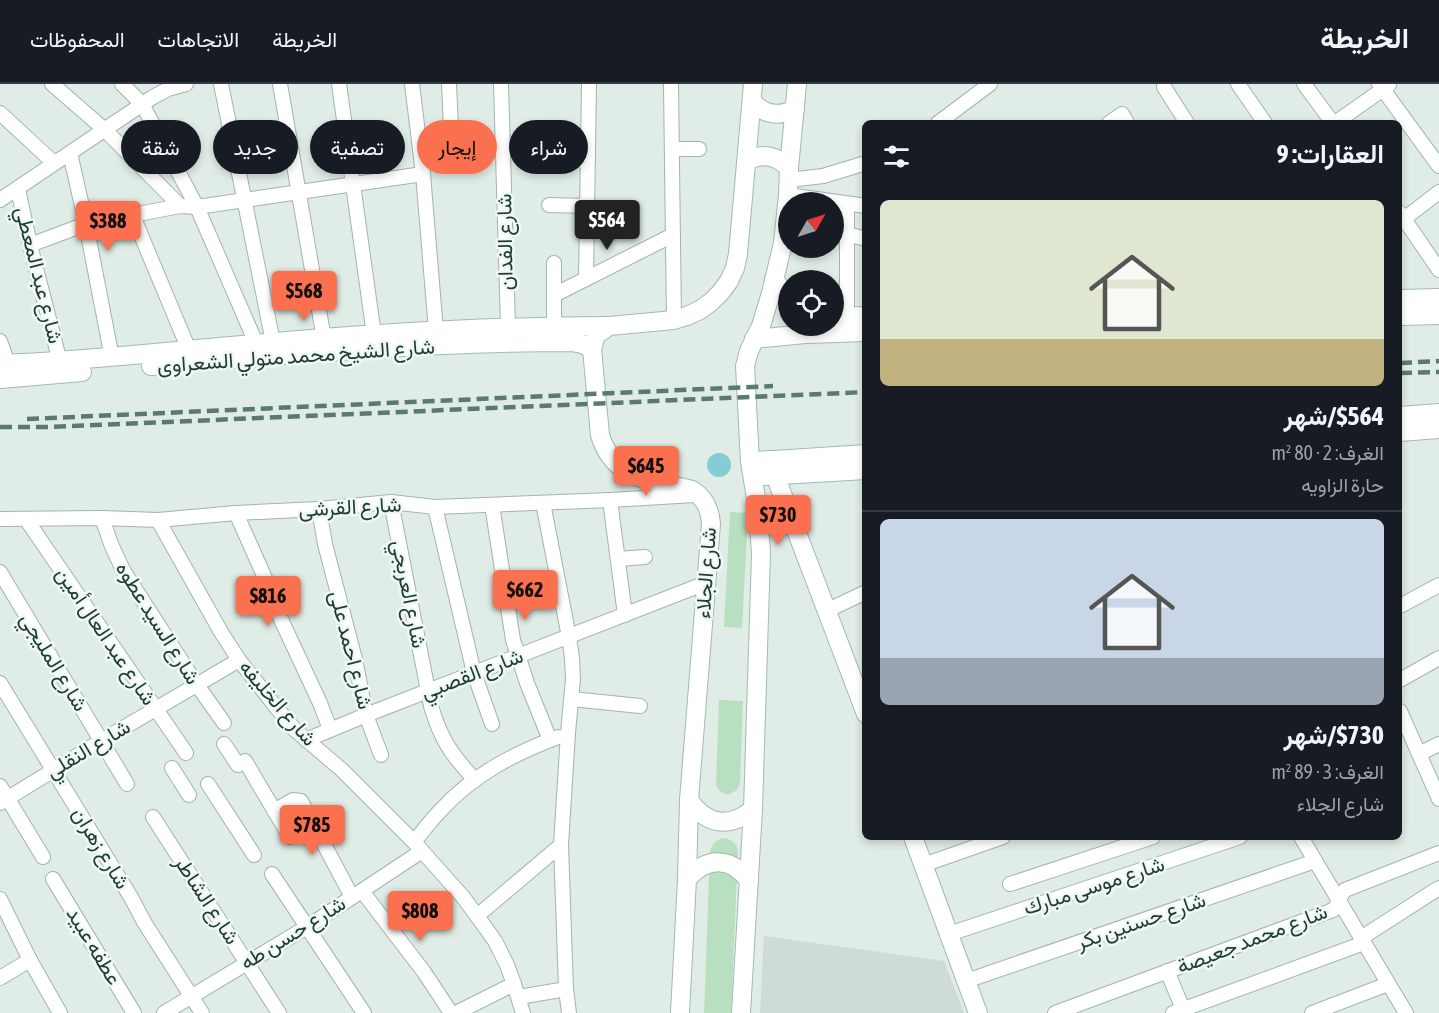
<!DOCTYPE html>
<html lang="ar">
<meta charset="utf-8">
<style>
:root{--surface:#171b24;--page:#20242c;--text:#f1f3f6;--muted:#9ea1a6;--line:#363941;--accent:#fb704f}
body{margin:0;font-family:"Asap Condensed",Vazirmatn,sans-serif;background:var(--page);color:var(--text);direction:rtl;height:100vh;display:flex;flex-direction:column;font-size:22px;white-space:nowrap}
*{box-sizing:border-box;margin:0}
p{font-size:20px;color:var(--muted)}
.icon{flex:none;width:33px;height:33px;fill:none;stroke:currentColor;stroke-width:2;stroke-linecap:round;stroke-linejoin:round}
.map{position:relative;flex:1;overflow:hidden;direction:ltr}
.drawer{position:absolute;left:862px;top:36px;width:540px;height:720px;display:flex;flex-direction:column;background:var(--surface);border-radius:9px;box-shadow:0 3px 9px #0003;direction:rtl}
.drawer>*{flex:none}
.guide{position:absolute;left:18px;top:36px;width:570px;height:54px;direction:rtl;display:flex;gap:12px}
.needle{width:39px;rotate:51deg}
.fabs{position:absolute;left:778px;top:108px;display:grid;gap:12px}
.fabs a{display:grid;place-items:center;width:66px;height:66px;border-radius:50%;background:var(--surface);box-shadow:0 3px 9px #0003;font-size:30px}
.price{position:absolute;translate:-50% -51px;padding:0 14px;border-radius:6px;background:var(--accent);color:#111;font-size:20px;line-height:39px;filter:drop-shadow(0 2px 3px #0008)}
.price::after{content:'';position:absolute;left:50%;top:36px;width:18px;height:14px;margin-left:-9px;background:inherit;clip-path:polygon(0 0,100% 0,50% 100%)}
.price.active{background:#222;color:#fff}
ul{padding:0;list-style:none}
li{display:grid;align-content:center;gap:12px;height:318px;padding:0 18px}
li+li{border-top:2px solid var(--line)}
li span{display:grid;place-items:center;height:186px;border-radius:9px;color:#555}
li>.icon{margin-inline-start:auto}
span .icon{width:108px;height:108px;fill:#fffc;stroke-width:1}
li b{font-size:26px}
h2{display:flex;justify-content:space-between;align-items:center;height:72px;padding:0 18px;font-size:26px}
.pill{padding:0 21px;border-radius:27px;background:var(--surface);box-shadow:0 3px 9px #0003;font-size:21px;line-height:54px}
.pill.active{background:var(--accent);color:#111}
header{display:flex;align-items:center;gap:36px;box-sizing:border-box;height:84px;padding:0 30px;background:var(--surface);border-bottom:2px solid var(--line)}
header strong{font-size:28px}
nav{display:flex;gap:33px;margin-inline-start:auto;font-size:21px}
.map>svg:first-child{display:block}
</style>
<header>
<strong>الخريطة</strong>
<nav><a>الخريطة</a><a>الاتجاهات</a><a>المحفوظات</a></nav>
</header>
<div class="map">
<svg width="1439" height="929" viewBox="0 0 1439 929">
<rect width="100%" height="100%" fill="#e0ece6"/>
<polygon fill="#cedcd5" points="764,852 944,877 964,929 760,929"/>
<g fill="#b7dfc0">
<polygon points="730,428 748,429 742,544 724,543"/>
<polygon points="719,616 743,617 740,699 737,706 728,711 721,708 716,702"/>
<path d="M721,754C731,754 737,759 738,768L731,929H704L710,767L714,759Z"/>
</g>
<circle fill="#84cdd5" cx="719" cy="381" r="12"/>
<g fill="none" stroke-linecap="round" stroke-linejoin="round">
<defs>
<g id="street">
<polyline points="52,0 105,46 180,122"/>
<polyline points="122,0 142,20 197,123 256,259"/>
<polyline points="221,0 273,258"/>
<polyline points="280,0 324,255"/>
<polyline points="339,0 374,251"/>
<polyline points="412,0 423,90 436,247"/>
<polyline points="449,0 451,44"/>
<polyline points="501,0 508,244"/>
<polyline points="671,0 674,236"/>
<polyline points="1238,0 1265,39"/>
<polyline points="1304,0 1333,39"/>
<polyline points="1379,0 1439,82"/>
<polyline points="1164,3 1187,39"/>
<polyline points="0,29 54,79"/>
<polyline points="938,39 990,0"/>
<polyline points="1109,39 1122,30 1127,39"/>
<polyline points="1335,39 1389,1"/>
<polyline points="672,65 699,65"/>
<polyline points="70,69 86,140 112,274"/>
<polyline points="545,73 588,77"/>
<polyline points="789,96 823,92 866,79"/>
<polyline points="18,105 30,161 60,278"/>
<polyline points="788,111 866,122"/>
<polyline points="0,116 153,13 168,5 186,0"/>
<polyline points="847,120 847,233"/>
<polyline points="549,121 588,122"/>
<polyline points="1400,129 1439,186"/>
<polyline points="133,132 189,266"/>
<polyline points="1400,138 1439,108"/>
<polyline points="847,150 866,155"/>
<polyline points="30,161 86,140 180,122 197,123 423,90"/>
<polyline points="586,195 589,0"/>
<polyline points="554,211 673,151"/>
<polyline points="554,242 554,179"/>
<polyline points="0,257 8,280"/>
<polyline points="610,416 625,531"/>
<path d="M391,418L431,622C441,656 451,670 475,696"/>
<polyline points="543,419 569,553 572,574 573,595 568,649 561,761 566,905 569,929"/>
<polyline points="492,421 513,556 527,599 550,656"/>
<polyline points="435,423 474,589 492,640"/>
<polyline points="319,425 325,460 355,575 366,631 381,671"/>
<polyline points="236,429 269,503 278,529 320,619 330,645"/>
<polyline points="102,434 111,460 123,486 197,601 224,639"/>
<polyline points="0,435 102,434 158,436 236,429 319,425 391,418 435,423 610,416 695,411"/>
<polyline points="26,435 186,669"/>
<polyline points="158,436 221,548 239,576 276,623 295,646 342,686 414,758 463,813 477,832 495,857 507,881 514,900 523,929"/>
<polyline points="618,475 645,473"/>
<polyline points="0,488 127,700"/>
<polyline points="1400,522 1439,501"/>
<polyline points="826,527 866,508"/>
<polyline points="1400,596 1439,574"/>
<polyline points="0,599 132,815 144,838 202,929"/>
<polyline points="572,615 640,622"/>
<polyline points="1400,627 1439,715"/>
<polyline points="306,656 366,631 706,499"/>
<polyline points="224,660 238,681"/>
<polyline points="1419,670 1439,660"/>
<polyline points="245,677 290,753"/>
<polyline points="172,684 189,711"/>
<polyline points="208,700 254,771"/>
<polyline points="0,702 43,773"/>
<polyline points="0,719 101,657 239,576"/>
<polyline points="274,727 293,716 301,717 352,813"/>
<polyline points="153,733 279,929"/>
<polyline points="1301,753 1406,929"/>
<path d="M414,758C423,747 431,736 441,726C473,691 513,670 558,653"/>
<polyline points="923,781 1003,753"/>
<polyline points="272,790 364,929"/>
<polyline points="53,795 134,929"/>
<polyline points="1010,800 1153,753"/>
<polyline points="362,807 424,888 451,929"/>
<polyline points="0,815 30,876 60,929"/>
<polyline points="477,832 561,761"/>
<polyline points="949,850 1240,753"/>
<polyline points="1361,854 1439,804"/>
<polyline points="1167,887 1183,925"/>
<polyline points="0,894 30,876"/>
<polyline points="966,897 1315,777"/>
<polyline points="519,913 566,905"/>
<polyline points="164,929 307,843 422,767"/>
<polyline points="456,929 514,900"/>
<path d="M1055,929L1333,826C1339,821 1339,812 1345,806L1439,769"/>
<polyline points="1173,929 1364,859"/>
<polyline points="1312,929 1388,900"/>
</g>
<g id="secondary">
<path d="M752,17C763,31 779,33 795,25"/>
<path d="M746,78C761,68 776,71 789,84"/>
<polyline points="774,195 781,205 789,214"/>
<polyline points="1400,215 1439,214"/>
<polyline points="1400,232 1439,231"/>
<polyline points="834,233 866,232"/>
<polyline points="754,255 805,250 866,248"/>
<path d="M0,280C85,277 169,267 254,260C372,249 491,242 609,242"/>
<path d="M151,282C291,270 432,258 572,258L582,260L592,265"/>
<polyline points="0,295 82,288"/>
<polyline points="1400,332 1439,329"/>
<polyline points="1400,348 1439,345"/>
<polyline points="768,376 775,391 866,630"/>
<polyline points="757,377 866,370"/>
<polyline points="763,392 866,386"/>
<path d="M689,716C706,741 730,745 753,725"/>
<polyline points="913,753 978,929"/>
<path d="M687,795C707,773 731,772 749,797"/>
<path d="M680,929L687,795L689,716L711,440C710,425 705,414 692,406C652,396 614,397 600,351L592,265L596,251L609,242L674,236L687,232L700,226L711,218L721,208L729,197L735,184L738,170L753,0"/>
<polyline points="741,929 753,725 761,469 758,426 750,378 745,282 749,267 761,242 771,209 783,159 788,111 789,84 797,0"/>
</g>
</defs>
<use href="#street" stroke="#a2b4ad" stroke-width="16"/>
<use href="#secondary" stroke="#a0bbb0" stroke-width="20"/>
<use href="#street" stroke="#fff" stroke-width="14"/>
<use href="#secondary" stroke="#fff" stroke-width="18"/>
<g stroke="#5a796f" stroke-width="4.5" stroke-dasharray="12 6" stroke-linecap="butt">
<polyline points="1400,279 1439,277"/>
<polyline points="1400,289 1439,288"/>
<polyline points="27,335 773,302"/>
<polyline points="0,343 50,343 866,308"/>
</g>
</g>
<g text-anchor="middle" stroke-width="5" stroke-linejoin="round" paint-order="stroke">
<g font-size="21" fill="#1f3d34" stroke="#f0f8f4">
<text transform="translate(505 158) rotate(-91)" y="7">شارع الفدان</text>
<text transform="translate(39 191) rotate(76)" y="7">شارع عبد المعطي</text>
<text transform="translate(296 272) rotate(-4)" y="7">شارع الشيخ محمد متولي الشعراوى</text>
<text transform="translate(350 423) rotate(-3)" y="7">شارع القرشى</text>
<text transform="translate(706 489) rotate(-86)" y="7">شارع الجلاء</text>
<text transform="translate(409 510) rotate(79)" y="7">شارع العربجي</text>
<text transform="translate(158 539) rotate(58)" y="7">شارع السيد عطوه</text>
<text transform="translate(106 552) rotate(56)" y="7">شارع عبد العال أمين</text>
<text transform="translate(351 566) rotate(76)" y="7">شارع احمد على</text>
<text transform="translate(54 578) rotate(59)" y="7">شارع المليجي</text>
<text transform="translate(472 590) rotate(-21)" y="7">شارع القصبي</text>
<text transform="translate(278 619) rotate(49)" y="7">شارع الخليفه</text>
<text transform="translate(88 665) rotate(-31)" y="7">شارع النقلي</text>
<text transform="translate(101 764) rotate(59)" y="7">شارع زهران</text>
<text transform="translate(1094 802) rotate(-18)" y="7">شارع موسى مبارك</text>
<text transform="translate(207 816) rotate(57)" y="7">شارع الشاطر</text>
<text transform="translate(1141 837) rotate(-19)" y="7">شارع حسنين بكر</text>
<text transform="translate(293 849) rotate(-32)" y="7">شارع حسن طه</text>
<text transform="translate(1252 855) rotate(-21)" y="7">شارع محمد جعيصة</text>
<text transform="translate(94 862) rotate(59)" y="7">عطفه عبيد</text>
</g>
</g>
</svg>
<div class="fabs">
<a><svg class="needle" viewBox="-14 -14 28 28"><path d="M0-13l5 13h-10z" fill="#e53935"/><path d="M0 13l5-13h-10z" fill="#9ea1a6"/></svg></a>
<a><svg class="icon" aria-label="locate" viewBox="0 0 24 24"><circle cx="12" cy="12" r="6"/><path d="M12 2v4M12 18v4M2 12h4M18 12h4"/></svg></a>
</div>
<b class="price active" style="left:607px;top:167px">$564</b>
<b class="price" style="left:108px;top:168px">$388</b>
<b class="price" style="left:304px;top:238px">$568</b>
<b class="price" style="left:646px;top:413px">$645</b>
<b class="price" style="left:778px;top:462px">$730</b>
<b class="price" style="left:525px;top:537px">$662</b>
<b class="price" style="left:268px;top:543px">$816</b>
<b class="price" style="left:312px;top:772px">$785</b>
<b class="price" style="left:420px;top:858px">$808</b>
<div class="guide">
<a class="pill">شراء</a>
<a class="pill active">إيجار</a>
<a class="pill">تصفية</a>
<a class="pill">جديد</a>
<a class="pill">شقة</a>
</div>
<section class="drawer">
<h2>العقارات: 9<svg class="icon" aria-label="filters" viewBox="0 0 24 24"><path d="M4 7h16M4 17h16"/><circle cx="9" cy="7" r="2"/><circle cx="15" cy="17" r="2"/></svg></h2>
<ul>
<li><span style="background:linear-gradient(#dfe7d0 75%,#c2b280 0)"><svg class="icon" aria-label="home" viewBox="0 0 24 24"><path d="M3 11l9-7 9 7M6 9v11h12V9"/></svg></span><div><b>$564/شهر</b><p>الغرف: 2 · 80 m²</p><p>حارة الزاويه</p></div></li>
<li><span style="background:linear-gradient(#c9d6e8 75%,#9aa5b1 0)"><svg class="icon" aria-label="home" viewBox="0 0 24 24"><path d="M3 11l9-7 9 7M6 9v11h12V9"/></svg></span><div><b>$730/شهر</b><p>الغرف: 3 · 89 m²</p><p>شارع الجلاء</p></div></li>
</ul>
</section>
</div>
